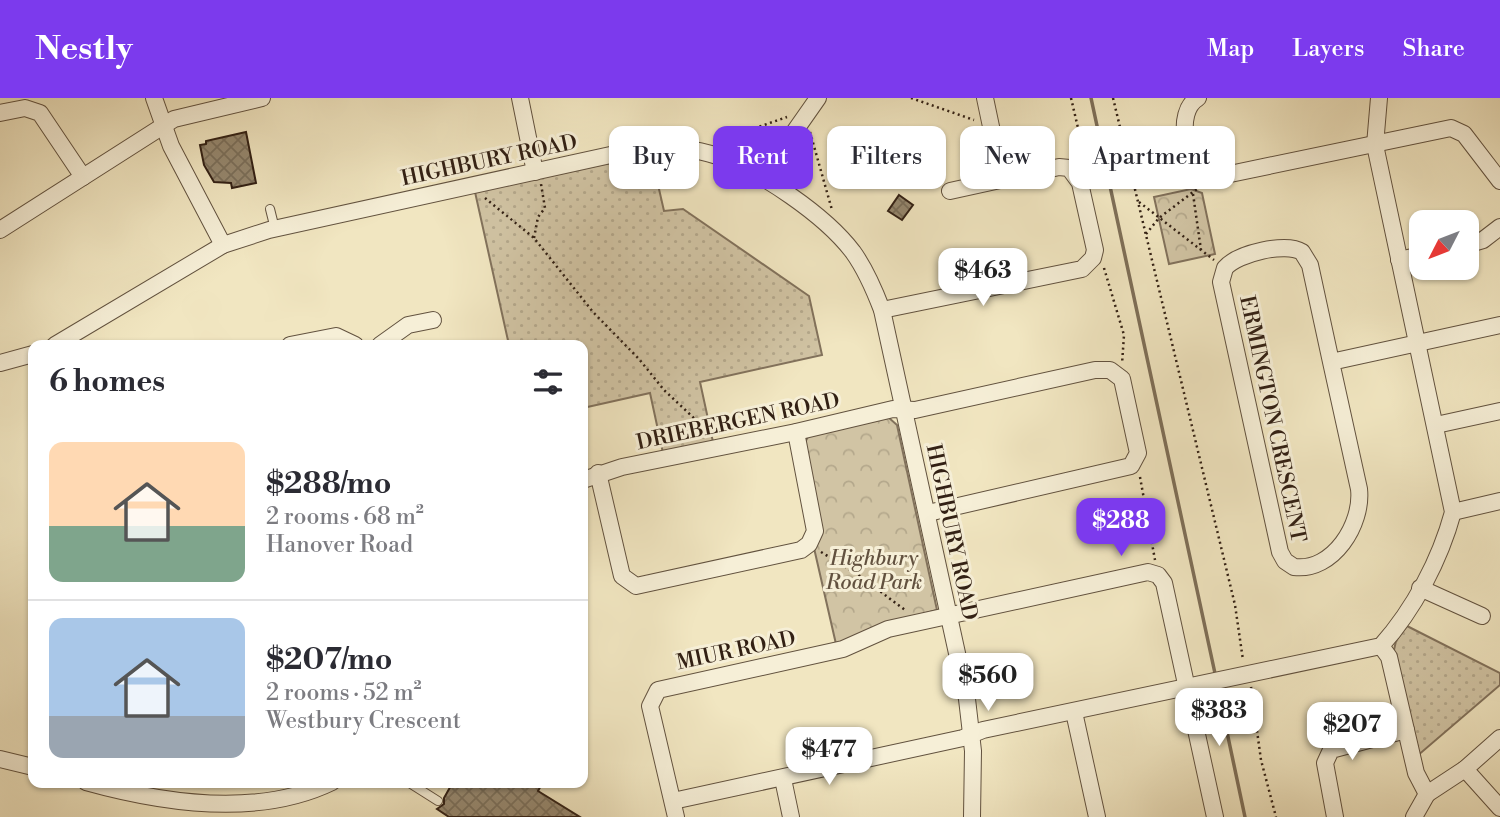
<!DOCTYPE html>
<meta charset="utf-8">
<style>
:root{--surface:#fff;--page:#f7f7f7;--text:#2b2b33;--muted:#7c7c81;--line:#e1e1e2;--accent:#7c3aed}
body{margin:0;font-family:"Libre Bodoni",serif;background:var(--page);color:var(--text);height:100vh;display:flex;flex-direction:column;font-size:26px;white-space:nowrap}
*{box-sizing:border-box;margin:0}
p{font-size:23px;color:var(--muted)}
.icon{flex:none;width:38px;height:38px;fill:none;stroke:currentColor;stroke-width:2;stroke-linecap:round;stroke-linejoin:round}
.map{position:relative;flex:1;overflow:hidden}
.drawer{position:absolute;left:28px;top:242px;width:560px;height:448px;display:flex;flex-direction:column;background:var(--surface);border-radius:14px;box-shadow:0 2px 5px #0004}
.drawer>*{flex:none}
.hud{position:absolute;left:609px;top:28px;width:665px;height:63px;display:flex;gap:14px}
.needle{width:46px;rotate:228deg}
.fabs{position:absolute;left:1409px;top:112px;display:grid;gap:14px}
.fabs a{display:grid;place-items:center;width:70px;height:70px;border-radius:14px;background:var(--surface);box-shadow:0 2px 5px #0004;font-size:35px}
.price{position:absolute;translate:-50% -60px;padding:0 16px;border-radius:14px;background:#fff;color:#222;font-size:23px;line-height:46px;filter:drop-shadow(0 2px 4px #0008)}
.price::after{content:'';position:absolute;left:50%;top:42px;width:21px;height:16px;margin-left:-10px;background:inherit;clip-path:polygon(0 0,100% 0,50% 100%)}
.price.active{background:var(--accent);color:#fff}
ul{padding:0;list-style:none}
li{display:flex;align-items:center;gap:21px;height:175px;padding:0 21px}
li+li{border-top:2px solid var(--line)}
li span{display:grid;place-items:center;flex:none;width:196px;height:140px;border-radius:14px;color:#555}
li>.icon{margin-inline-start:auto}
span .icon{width:84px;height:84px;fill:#fffc;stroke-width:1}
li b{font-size:30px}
h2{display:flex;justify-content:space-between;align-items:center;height:84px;padding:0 21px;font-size:30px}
.chip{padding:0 24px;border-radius:14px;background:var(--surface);box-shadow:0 2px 5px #0004;font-size:24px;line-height:63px}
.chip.active{background:var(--accent);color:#fff}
header{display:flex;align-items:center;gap:42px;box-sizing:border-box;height:98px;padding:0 35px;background:var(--accent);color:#fff}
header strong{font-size:33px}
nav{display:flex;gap:38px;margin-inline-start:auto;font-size:24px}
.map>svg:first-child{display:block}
</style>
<header>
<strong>Nestly</strong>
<nav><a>Map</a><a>Layers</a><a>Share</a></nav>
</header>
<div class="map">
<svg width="1500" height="719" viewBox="0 0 1500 719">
<defs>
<pattern id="grass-dots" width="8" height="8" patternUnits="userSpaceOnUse" patternTransform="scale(1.75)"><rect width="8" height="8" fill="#d1c4a4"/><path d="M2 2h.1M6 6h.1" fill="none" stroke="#b4a88c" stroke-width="1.8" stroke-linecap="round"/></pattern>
<pattern id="park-crowns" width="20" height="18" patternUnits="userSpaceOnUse" patternTransform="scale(1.75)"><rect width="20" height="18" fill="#d1c4a4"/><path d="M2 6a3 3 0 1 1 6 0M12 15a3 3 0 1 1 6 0" fill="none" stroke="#b4a88c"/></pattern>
<pattern id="building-cross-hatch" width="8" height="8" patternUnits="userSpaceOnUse" patternTransform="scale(1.75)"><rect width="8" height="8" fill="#95876e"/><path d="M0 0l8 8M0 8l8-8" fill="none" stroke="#7a6e59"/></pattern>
</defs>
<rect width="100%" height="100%" fill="#f1e6c1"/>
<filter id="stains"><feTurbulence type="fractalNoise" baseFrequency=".00286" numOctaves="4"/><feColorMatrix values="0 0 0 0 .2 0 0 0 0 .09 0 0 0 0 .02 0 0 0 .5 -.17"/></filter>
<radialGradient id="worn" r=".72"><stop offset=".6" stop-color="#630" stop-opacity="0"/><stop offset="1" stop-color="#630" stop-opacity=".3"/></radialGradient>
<g fill="url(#grass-dots)" stroke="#82725c" stroke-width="2">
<polygon points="651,56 664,113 683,111 809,198 822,257 700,284 713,344 663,355 650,295 583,310 583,247 509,247 475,94"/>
<polygon points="1407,528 1500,575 1500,587 1416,659 1394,552 1396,543"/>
</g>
<g fill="url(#park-crowns)" stroke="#82725c" stroke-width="2">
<polygon points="1191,91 1202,95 1215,156 1169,166 1154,99"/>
<polygon points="888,319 897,327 937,512 879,528 836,546 814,450 803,348 809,337"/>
</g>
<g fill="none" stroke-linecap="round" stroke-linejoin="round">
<g stroke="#7e6f58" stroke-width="3.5">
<polyline points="1091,0 1216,580"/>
<polyline points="1217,587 1245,719"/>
</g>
</g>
<g fill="url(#building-cross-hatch)" stroke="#322014" stroke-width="2">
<polygon points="246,34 256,85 232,90 231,85 214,84 204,67 200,47 206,46 206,43"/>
<polygon points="899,97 913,107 902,122 888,113"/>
<polygon points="453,684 543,684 538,693 580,719 449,719 437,711 444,706 444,700"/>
</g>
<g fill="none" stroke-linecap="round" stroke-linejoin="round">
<defs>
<g id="lane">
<polyline points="270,111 275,131"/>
<polyline points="408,684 438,703"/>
</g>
<g id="street">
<polyline points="154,0 171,48 223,147"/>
<polyline points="520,0 535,74"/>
<polyline points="985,0 1002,81"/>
<path d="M1198,0C1174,14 1186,67 1206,81L1451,30L1464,36L1500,83"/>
<polyline points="0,15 25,10 40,15 83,79"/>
<polyline points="762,80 818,0"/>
<polyline points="0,132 174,21 262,0"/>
<polyline points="1466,147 1483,142 1500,129"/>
<polyline points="1399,162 1421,157"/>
<polyline points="882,212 1082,171 1093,160 1095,152 1080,85 1069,70 1059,69 950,93"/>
<path d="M55,247L223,147L269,132L647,49C671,49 694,50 717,58C760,73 825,117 853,154C866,172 874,191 882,212L967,601L973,653L972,719"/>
<polyline points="290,247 336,238 355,247"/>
<polyline points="380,247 408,227 433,222"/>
<path d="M1331,264L1359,391C1363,426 1333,474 1294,469L1285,463L1280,454L1221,184L1225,170C1238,155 1286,144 1302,154L1310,167L1331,264L1500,227"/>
<polyline points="0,265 33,256"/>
<polyline points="1436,327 1500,313"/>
<polyline points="598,375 622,478 636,488 801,452 809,446 815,433 796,334"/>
<polyline points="583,382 622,369 796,334 893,311 915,312 1095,272 1110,272 1122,281 1138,355 1131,368 928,415"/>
<polyline points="1453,414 1500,403"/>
<polyline points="1420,490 1482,518"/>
<polyline points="1381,548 1389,559 1416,675 1427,696 1465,671 1500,640"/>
<polyline points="1074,614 1097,719"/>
<polyline points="0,661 33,669"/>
<polyline points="1465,671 1500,710"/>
<polyline points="783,681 791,719"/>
<path d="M86,684C165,706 260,719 332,684"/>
<path d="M673,703L963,640L983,632L1381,548C1414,511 1440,462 1453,414L1375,47L1379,0"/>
<polyline points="676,719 650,608 658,592 843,551 888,531 1148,474 1158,477 1164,485 1215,719"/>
<polyline points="1335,719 1325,665 1331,652 1406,632"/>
<polyline points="1414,719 1427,696"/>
</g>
</defs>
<use href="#lane" stroke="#62523f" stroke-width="10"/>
<use href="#street" stroke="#62523f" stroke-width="18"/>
<g stroke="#322014" stroke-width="2.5" stroke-dasharray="2 3.5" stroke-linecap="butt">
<polyline points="911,0 974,22"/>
<polyline points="1071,0 1082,47 1082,64"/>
<polyline points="1113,0 1235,507 1243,562"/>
<polyline points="810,34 832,112"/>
<polyline points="718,43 787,19"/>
<polyline points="1193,96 1201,152"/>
<polyline points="485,100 534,140 593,214 639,261 664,292 712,337"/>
<polyline points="1139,104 1214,162"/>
<polyline points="1146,136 1159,120 1197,91"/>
<polyline points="534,140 538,119 545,110 541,86"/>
<polyline points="1104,170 1124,237 1122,266"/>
<polyline points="1140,379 1155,462"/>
<polyline points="821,454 857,476 905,512"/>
<polyline points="1251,589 1261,662 1276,719"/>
</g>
<use href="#lane" stroke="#f6efd7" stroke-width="8"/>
<use href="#street" stroke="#f6efd7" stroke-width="16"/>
</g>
<g text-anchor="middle" stroke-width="6" stroke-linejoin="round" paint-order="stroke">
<g font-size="21" fill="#322014" stroke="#f6efd7">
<text transform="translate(489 62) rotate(-12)" y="7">HIGHBURY ROAD</text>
<text transform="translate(1273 321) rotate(78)" y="7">ERMINGTON CRESCENT</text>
<text transform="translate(738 323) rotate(-12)" y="7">DRIEBERGEN ROAD</text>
<text transform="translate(952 434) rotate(78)" y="7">HIGHBURY ROAD</text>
<text transform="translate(736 552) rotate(-12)" y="7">MIUR ROAD</text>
</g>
<g font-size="21" font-style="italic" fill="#62513f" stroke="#f6efd7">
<text x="874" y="467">Highbury<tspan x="874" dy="24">Road Park</tspan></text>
</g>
</g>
<rect width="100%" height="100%" filter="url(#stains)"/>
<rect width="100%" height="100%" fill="url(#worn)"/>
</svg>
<div class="fabs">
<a><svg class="needle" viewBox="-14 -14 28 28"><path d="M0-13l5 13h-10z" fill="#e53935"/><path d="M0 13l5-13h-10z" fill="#7c7c81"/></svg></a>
</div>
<b class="price" style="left:983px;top:210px">$463</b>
<b class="price active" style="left:1121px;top:460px">$288</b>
<b class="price" style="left:988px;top:615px">$560</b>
<b class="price" style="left:1219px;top:650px">$383</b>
<b class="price" style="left:1352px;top:664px">$207</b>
<b class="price" style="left:829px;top:689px">$477</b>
<div class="hud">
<a class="chip">Buy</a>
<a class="chip active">Rent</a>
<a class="chip">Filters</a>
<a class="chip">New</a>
<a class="chip">Apartment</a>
</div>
<section class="drawer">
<h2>6 homes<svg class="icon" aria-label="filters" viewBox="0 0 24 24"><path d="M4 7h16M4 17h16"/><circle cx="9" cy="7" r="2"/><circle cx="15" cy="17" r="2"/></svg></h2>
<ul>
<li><span style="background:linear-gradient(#ffd9b3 60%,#7fa58c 0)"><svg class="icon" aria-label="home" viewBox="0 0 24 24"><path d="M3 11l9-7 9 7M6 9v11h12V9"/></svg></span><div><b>$288/mo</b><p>2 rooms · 68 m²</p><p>Hanover Road</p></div></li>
<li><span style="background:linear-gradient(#a9c7e8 70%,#9aa5b1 0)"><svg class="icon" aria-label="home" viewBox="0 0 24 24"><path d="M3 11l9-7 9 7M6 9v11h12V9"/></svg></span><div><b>$207/mo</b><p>2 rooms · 52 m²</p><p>Westbury Crescent</p></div></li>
</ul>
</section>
</div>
